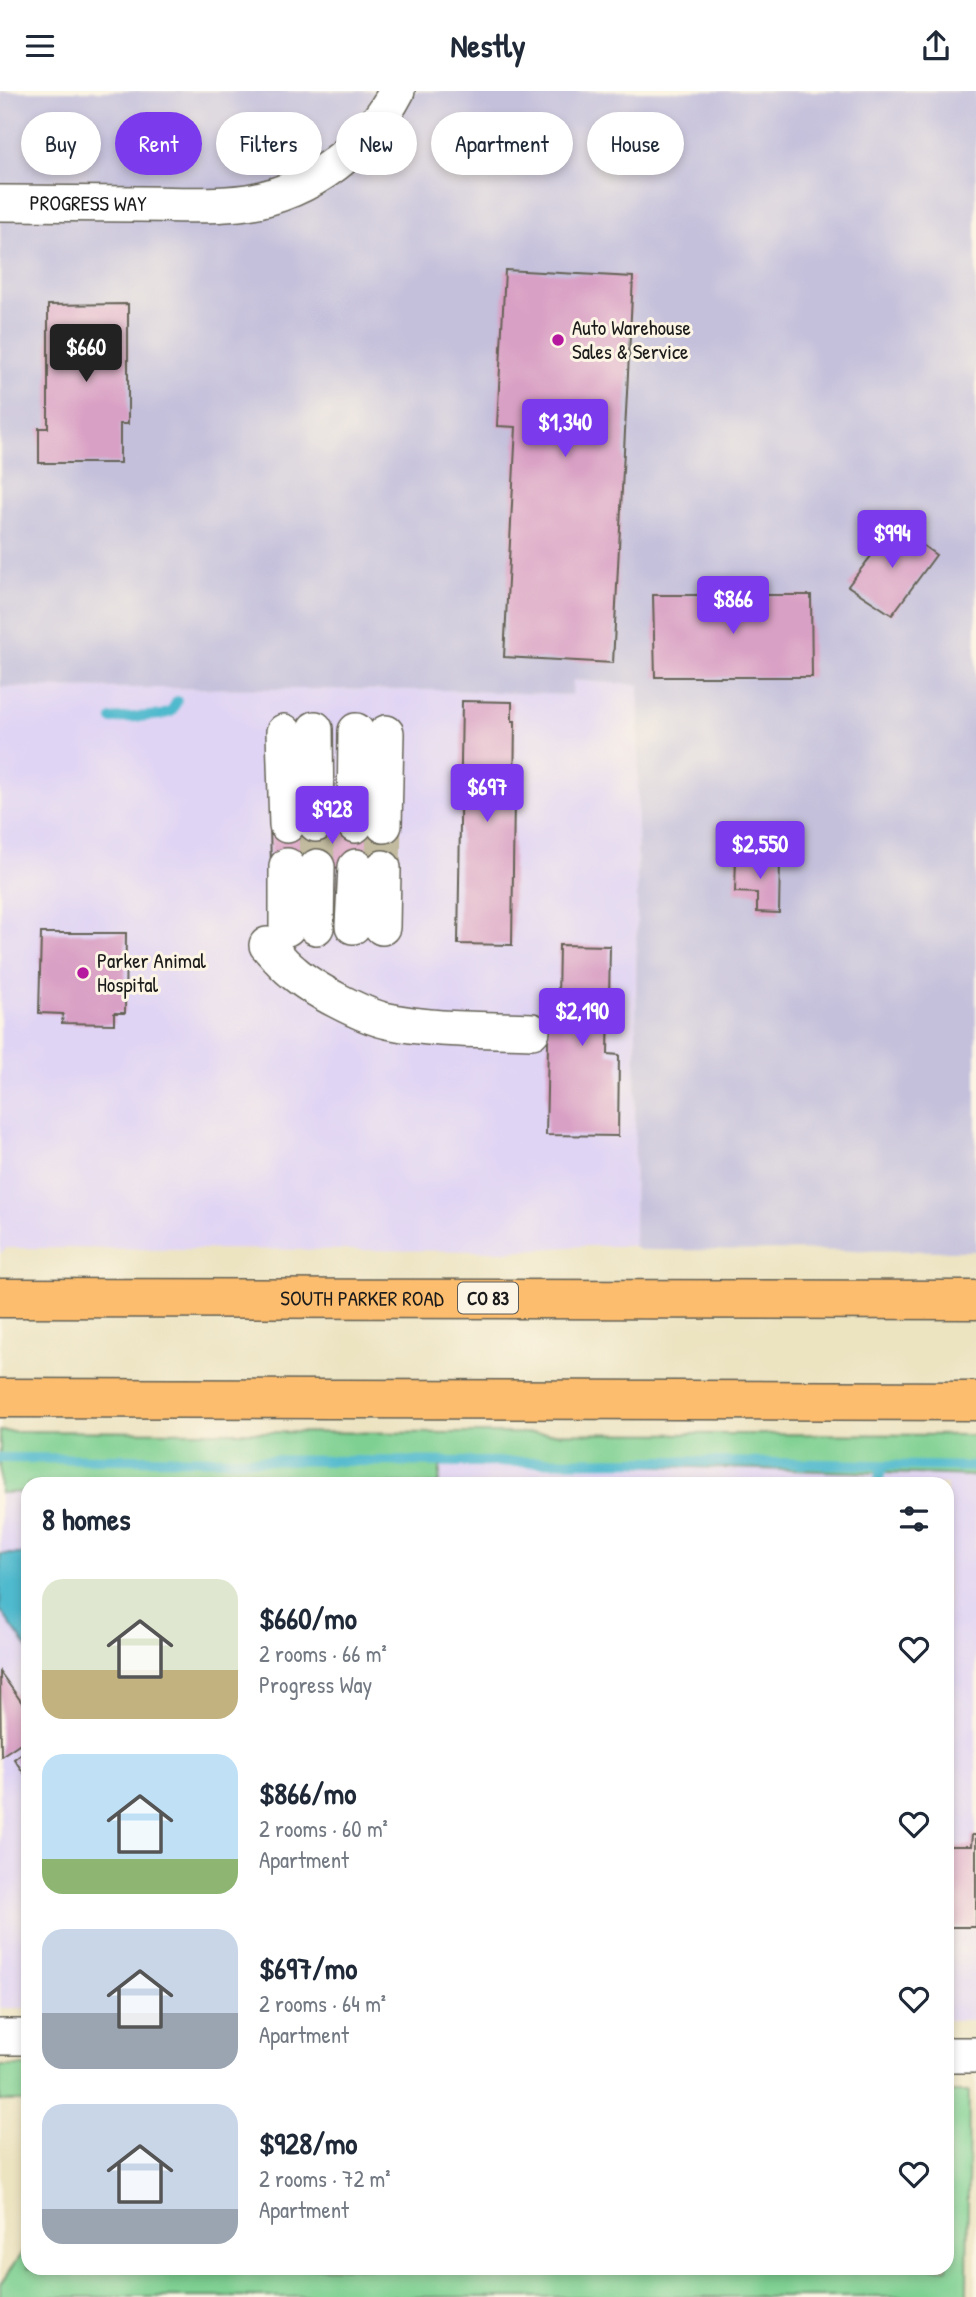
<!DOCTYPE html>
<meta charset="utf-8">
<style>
:root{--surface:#fff;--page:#f6f6f7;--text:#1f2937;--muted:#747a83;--accent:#7c3aed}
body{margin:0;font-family:"Patrick Hand",sans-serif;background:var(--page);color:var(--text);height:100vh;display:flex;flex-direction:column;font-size:26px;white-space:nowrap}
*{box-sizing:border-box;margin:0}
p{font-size:23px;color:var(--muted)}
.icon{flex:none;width:38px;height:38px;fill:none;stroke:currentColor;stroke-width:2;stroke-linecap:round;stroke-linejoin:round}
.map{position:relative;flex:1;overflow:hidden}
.drawer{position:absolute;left:21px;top:1386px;width:933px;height:798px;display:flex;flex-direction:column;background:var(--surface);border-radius:21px;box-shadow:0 4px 10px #0003}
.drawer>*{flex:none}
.top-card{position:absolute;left:21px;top:21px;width:934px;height:63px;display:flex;gap:14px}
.price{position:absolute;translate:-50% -60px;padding:0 16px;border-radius:7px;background:var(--accent);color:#fff;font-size:23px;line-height:46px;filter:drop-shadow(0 2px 4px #0008)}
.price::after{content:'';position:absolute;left:50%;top:42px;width:21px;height:16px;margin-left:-10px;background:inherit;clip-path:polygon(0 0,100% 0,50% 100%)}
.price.selected{background:#222;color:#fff}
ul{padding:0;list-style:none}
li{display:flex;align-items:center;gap:21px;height:175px;padding:0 21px}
li span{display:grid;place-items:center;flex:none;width:196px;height:140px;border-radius:21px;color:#555}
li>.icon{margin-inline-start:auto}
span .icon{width:84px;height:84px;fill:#fffc;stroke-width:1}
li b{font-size:30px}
h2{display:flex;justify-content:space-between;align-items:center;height:84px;padding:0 21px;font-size:30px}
.tag{padding:0 24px;border-radius:32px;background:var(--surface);box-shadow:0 4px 10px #0003;font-size:24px;line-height:63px}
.tag.selected{background:var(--accent);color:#fff}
header{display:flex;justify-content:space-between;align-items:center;height:91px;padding:0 21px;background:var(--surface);font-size:32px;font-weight:800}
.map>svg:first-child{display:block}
</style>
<header><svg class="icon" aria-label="menu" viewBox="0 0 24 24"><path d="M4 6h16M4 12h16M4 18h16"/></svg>Nestly<svg class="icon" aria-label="share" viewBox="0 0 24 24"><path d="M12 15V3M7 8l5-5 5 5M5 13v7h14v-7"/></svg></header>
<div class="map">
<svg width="976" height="2206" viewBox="0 0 976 2206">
<rect width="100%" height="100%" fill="#fcf5e5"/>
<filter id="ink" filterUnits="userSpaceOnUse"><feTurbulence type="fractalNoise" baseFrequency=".0143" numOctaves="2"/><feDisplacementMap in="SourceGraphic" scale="14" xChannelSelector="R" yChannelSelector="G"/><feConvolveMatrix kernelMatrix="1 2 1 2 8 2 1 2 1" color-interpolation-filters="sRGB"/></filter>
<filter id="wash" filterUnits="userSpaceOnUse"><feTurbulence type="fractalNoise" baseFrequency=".00686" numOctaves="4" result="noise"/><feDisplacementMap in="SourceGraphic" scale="28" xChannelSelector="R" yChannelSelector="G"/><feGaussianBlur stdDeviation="1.57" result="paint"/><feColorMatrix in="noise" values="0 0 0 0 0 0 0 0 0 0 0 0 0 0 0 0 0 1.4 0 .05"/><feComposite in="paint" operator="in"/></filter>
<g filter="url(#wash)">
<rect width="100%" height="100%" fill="#ece3c1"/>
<g fill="#e0d4f4">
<polygon points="572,589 639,594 634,1155 585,1155 506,1160 24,1157 6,1157 0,1163 0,596 448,599 571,604"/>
<polygon points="440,1368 976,1385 976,1929 947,1929 947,1393 439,1393"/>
<polygon points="28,1401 28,1917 0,1917 0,1402"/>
</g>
<polygon fill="#c4c0db" points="0,0 976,0 976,1160 638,1159 634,1155 639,594 573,589 572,604 448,599 0,596"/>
<g fill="#7ed092" stroke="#4d7657" stroke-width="2">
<polygon points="0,1340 976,1344 976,1385 441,1368 439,1393 28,1393 28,1401 0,1402"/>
<rect x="0" y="1975" width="28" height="35"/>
<polygon points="947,2001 969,2001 967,2206 0,2206 0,2193 28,2153 28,2177 947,2177"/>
</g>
<polygon fill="#4fb9cd" stroke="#366a74" stroke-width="2" points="0,1463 28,1463 28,1558 0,1519"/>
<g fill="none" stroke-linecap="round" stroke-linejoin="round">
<g stroke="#4fb9cd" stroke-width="10">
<polyline points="112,628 161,624 171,621 177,610"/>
<polyline points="0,1367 474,1371 663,1370 976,1376"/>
<polyline points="877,1393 883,1375"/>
</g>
</g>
<g id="blocks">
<g fill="#d9a0c5">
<polygon points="505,179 633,186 613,572 504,566 516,336 497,335"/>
<polygon points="128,213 128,333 120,333 120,372 39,372 39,337 48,337 48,214"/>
<polygon points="895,434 936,464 892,524 848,495"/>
<polygon points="653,504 811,504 812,586 655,586"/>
<polygon points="462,610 512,611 512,630 515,630 512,854 458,853"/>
<polygon points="270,733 394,734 394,777 271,776"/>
<polygon points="736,766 780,768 779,822 757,821 757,802 735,801"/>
<polygon points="41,842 126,842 125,922 114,922 114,933 62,932 63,923 39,922"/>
<polygon points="559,854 610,855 608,963 619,964 618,1045 546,1044 549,909 558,910"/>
<polygon points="0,1581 28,1620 28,1647 1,1665"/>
<polygon points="26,1659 28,1661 28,1688 14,1668"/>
<polygon points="972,1744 976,1744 976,1836 947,1836 947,1755 971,1755"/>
</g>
</g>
</g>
<g filter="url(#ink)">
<use href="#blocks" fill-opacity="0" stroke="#656256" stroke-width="2"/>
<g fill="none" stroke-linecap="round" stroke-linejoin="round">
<g stroke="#c2bba0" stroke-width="35" stroke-dasharray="35 18" stroke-linecap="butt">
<polyline points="316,733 317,776"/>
<polyline points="383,777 384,734"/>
</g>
<defs>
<g id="minor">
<path id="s1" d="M0,112C47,112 93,113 140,113C176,113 211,116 247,111C311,101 368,56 397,0"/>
<polyline points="315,638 316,733"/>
<polyline points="284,641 287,734"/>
<polyline points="355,734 356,640"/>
<polyline points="384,734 386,642"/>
<polyline points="287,775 287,837"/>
<polyline points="353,835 356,776"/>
<polyline points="316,836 317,776"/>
<polyline points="382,836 383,777"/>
<path d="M267,854C275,863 283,873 293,881C312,898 363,925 388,930C434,940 485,938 532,940"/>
<polyline points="0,1946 28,1946"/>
<polyline points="947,1964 976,1964"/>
</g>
<g id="highway">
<path id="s2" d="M0,1207L976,1209"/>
<polyline points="0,1307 976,1310"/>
</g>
</defs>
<use href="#minor" stroke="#656256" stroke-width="38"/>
<use href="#highway" stroke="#656256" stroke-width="41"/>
<use href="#minor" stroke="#fff" stroke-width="35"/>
<use href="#highway" stroke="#fcbd6e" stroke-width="38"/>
</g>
</g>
<g fill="#b5179e" stroke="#fcf5e5" stroke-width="2.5">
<circle cx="558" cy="249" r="7"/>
<circle cx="83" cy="882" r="7"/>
</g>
<g text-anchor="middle" stroke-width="6" stroke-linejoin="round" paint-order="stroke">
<rect fill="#fcf5e5" stroke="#5f5d58" stroke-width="2" x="458" y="1191.5" width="60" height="31" rx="5"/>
<g font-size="19" font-weight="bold" fill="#1c1c1c">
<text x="488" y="1214">CO 83</text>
</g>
<g font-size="21" fill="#1c1c1c" stroke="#fcf5e5">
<text dy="7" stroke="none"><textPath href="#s1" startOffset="88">PROGRESS WAY</textPath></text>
<text dy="7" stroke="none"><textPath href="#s2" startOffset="362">SOUTH PARKER ROAD</textPath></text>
</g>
<g font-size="21" fill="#1c1c1c" stroke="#fcf5e5" text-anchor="start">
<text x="572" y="244">Auto Warehouse<tspan x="572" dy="24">Sales &amp; Service</tspan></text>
<text x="97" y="877">Parker Animal<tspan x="97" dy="24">Hospital</tspan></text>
</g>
</g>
</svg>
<b class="price selected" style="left:86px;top:293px">$660</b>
<b class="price" style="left:565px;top:368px">$1,340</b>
<b class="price" style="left:892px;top:479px">$994</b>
<b class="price" style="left:733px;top:545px">$866</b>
<b class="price" style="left:487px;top:733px">$697</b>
<b class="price" style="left:332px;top:755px">$928</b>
<b class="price" style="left:760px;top:790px">$2,550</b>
<b class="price" style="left:582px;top:957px">$2,190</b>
<div class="top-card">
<a class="tag">Buy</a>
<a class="tag selected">Rent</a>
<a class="tag">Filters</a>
<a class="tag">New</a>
<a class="tag">Apartment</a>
<a class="tag">House</a>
</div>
<section class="drawer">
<h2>8 homes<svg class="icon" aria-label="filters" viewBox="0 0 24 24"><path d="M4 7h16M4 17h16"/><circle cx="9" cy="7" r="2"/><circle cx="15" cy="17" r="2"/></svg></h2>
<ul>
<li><span style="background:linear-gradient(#dfe7d0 65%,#c2b280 0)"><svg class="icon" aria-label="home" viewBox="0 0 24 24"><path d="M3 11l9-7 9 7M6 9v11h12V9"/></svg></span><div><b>$660/mo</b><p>2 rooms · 66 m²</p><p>Progress Way</p></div><svg class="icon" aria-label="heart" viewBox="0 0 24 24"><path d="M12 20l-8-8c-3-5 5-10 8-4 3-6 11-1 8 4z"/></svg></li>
<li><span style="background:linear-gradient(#bfe0f5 75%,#8fb573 0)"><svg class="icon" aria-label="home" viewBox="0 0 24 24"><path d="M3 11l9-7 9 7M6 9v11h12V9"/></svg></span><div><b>$866/mo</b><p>2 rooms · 60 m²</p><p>Apartment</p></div><svg class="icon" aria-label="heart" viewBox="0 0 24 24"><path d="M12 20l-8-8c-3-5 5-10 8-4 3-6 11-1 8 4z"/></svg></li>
<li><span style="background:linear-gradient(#c9d6e8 60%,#9aa5b1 0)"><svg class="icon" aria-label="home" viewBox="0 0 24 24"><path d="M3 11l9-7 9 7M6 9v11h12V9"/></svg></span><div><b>$697/mo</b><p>2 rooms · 64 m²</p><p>Apartment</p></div><svg class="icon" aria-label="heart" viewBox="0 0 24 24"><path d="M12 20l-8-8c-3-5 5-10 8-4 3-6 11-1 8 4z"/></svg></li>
<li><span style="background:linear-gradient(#c9d6e8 75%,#9aa5b1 0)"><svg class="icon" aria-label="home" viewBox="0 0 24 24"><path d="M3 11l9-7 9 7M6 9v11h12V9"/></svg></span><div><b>$928/mo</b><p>2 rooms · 72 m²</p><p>Apartment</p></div><svg class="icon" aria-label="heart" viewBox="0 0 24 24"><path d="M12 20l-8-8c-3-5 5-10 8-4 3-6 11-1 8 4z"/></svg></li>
</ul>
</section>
</div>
